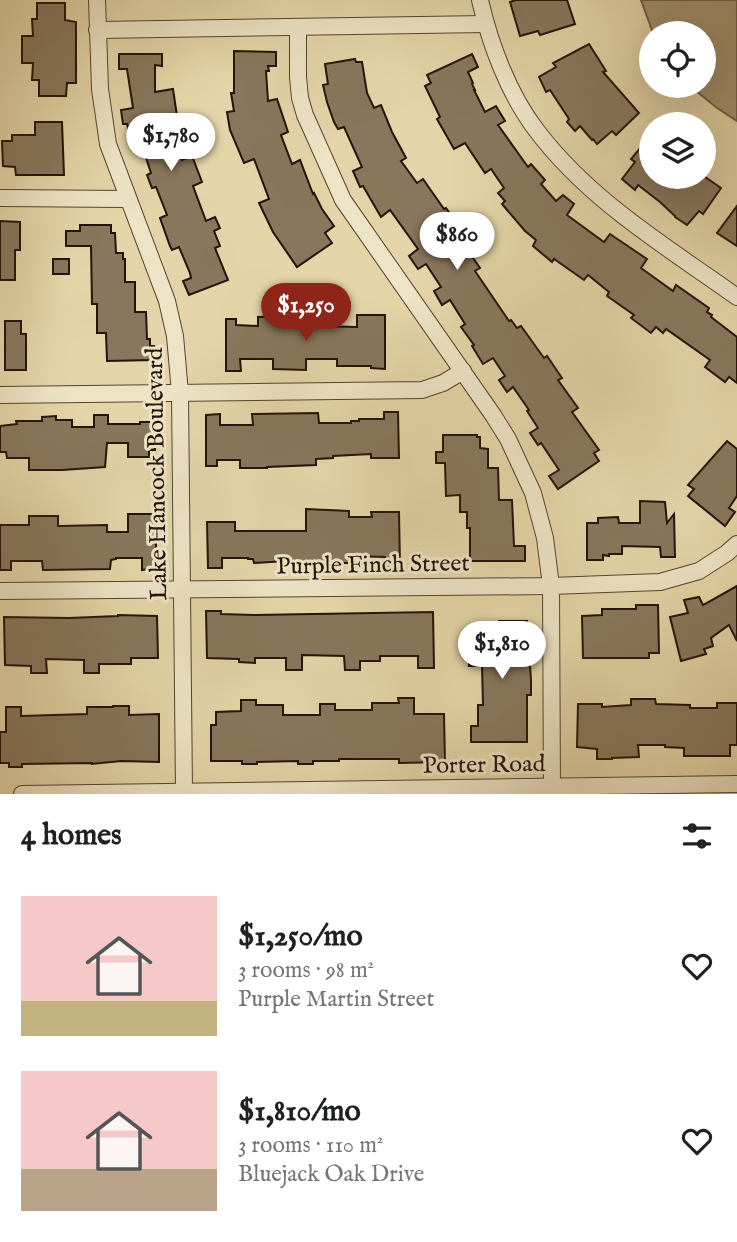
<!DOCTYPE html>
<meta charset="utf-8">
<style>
:root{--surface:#fff;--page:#f2f2f2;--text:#202124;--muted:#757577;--accent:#8f2418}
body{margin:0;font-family:"IM FELL English",serif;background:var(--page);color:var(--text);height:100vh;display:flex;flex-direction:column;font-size:26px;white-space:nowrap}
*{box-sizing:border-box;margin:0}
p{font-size:23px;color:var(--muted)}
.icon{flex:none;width:38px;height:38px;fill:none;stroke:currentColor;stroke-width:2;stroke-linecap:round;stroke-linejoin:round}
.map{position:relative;height:794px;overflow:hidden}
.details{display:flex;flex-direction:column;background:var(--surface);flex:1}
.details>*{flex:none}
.buttons{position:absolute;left:639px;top:21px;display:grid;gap:14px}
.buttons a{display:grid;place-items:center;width:77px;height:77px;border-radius:50%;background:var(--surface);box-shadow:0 7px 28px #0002;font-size:35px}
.price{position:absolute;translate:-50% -60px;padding:0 16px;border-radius:24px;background:#fff;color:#222;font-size:23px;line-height:46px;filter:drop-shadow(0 2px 4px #0008)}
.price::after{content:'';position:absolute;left:50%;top:42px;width:21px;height:16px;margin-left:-10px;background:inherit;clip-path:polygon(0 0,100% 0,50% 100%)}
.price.selected{background:var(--accent);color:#fff}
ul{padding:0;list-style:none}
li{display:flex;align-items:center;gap:21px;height:175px;padding:0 21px}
li span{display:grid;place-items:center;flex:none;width:196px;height:140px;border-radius:0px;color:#555}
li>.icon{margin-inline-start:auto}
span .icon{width:84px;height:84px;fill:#fffc;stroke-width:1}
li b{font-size:30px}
h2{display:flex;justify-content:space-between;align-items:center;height:84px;padding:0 21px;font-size:30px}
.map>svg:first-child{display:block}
</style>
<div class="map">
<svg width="737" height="794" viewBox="0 0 737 794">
<rect width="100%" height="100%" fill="#e4d5a8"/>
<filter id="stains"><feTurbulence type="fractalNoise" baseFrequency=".00286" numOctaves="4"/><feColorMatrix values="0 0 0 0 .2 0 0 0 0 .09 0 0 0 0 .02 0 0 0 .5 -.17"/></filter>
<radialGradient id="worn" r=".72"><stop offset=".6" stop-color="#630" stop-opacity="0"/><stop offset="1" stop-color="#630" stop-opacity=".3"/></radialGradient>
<polygon fill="#a39372" stroke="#715f48" stroke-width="2" points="641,0 737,0 737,121 717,108 690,86 704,86 704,33 653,33"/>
<g fill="#88775c" stroke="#251209" stroke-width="2">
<polygon points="516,0 567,0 575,24 540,35 538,31 520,36 510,2"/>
<polygon points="37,3 65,3 65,20 76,22 76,83 67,83 66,96 39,96 39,80 32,80 33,63 22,63 22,36 33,36 32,19 37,19"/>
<polygon points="589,44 606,71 603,72 639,113 616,135 612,131 597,144 593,139 592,140 580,126 575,131 567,122 569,119 550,90 546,92 539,77 556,67 553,63"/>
<polygon points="234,51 276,52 276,66 268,66 269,71 266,71 268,101 277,99 288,132 281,135 292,164 300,160 313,194 314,193 322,209 334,226 325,233 332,243 297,267 273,232 259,203 269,199 254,159 244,163 230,130 227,112 234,111 231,93 234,93"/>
<polygon points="119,54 162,54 162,66 155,65 155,92 173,89 177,116 167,117 182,160 192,156 202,182 193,186 206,221 215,217 220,228 214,231 220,246 215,248 228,280 189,295 183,281 191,278 190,273 179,247 172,250 170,246 160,218 167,215 156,187 152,188 147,175 151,173 144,152 139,154 137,148 134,148 127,124 123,124 121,110 133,108 127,69 119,69"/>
<polygon points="472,54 478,67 468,72 473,83 472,84 475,90 474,90 485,112 496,106 505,121 498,125 528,167 531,164 545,180 541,184 556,201 563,195 574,204 567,215 604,242 610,234 647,259 641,268 673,291 676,285 709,308 707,312 712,315 711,317 737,337 737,383 729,377 725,382 705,367 710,360 666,329 663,333 656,327 651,333 631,318 634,315 607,296 609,292 588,275 584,280 554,259 552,262 533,246 536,240 525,231 502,204 505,201 498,193 504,188 491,169 485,173 465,143 454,149 437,119 440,117 425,86 431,83 427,75"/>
<polygon points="355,59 356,62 362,62 367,93 374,108 381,105 392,132 406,158 401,161 417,183 423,179 444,209 446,208 453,218 460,214 466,224 455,232 480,268 475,271 509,321 511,320 517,328 521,326 544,358 547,356 562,378 558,380 578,408 572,412 599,450 594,453 599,461 558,489 549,476 559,470 541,443 538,445 530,433 538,428 527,411 529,410 513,387 507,392 499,380 505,376 493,358 483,364 472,346 474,345 461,327 465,324 450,300 442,305 434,291 441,287 426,264 418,269 409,256 418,249 390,210 381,217 363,186 360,187 353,171 362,167 344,127 338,129 334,122 327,102 323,85 328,84 325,64"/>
<polygon points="35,122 62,122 64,175 16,175 15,167 3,166 2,141 12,141 12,135 35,135"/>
<polygon points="651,135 651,177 705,177 721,188 703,214 699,211 687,225 675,217 675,216 660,202 638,185 635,190 622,179 635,162 631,159"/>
<polygon points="737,206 737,246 717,233"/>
<polygon points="0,221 20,222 20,250 15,250 15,280 0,280"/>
<polygon points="80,225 111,225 111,233 115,233 116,253 123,253 123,259 125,259 125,282 135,282 135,312 146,312 147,339 150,339 150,346 154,346 154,360 107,361 106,333 97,333 97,304 92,304 91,246 66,246 66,231 80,231"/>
<rect x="53" y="259" width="16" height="15"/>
<polygon points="357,315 385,315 385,369 371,368 371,366 337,366 337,359 306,359 306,370 273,369 273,359 240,359 241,371 226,371 226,319 236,319 236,325 258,326 258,317 286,316 286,318 300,318 301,323 319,324 319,326 357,327"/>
<polygon points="5,321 21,321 21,334 26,334 26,370 5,370"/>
<polygon points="384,412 398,412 399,458 371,458 371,454 333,456 333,458 316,459 316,465 267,467 267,468 240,468 240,460 217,460 217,466 206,466 206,415 220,414 220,425 253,425 252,414 318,413 319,423 351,423 351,421 359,421 359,419 384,419"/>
<polygon points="94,415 108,415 108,424 140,424 140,422 154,422 155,450 149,450 149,457 128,457 128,443 107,443 105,467 62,470 29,470 29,458 7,458 6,452 0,452 0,426 17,424 16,421 42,421 42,417 56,416 56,420 72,420 72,427 94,427"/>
<polygon points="443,435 477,435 477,437 480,437 480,448 488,449 488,468 498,468 499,500 512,500 514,546 525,546 525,561 470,561 470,528 467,528 467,512 460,512 460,495 446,496 445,463 436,463 436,452 443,452"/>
<polygon points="727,441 737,449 737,496 729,508 735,512 725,526 688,496 694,489 688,485"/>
<polygon points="640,501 665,502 667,523 674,514 675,557 661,557 660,547 622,546 622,554 609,554 609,556 603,555 603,560 587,560 587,523 598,523 598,518 618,517 619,523 640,523"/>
<polygon points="306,509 349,511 349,517 372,517 371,512 399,512 400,566 385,566 385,557 353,556 353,563 287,563 287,561 254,563 253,559 248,559 248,558 222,558 222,568 208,568 207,522 235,522 235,531 306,531"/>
<polygon points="128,514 156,514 156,563 154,568 142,570 142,558 116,558 116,559 111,560 110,569 43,570 42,561 11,561 11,570 0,570 0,525 29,525 29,516 58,516 58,526 107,525 107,532 128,532"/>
<polygon points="737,586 737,641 729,625 711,638 713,646 704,649 706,654 681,661 670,617 688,613 684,600 699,597 703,605"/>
<polygon points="636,605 658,605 659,653 649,653 649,658 583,658 582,616 602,615 602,609 636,609"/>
<polygon points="206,611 221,611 221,614 254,615 433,612 434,668 418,668 418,656 380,656 380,661 360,661 360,670 345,670 344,656 302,655 302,670 286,670 286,658 255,658 255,663 239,662 239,659 207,658"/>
<polygon points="118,615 157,616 158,658 131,658 131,664 99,664 99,673 84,673 84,660 46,659 47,673 31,673 31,666 5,665 4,617 69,618 118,616"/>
<polygon points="499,621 527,621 531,680 531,695 527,695 527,742 471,742 471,726 478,726 478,705 483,705 482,666 469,666 469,627 499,627"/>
<polygon points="398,698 414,698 414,714 444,714 445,762 399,763 399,759 339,759 339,761 313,761 313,764 298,764 298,761 257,762 257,764 242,764 242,761 211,761 211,725 216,725 216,712 241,711 241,700 256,700 256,705 283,705 283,715 320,715 320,704 335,704 335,710 372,710 372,703 399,703"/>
<polygon points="631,699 655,699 656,704 690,705 690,708 717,708 717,703 737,703 737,745 730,745 730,756 684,756 684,748 665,747 665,745 638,745 639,757 612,758 612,759 597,759 597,749 577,747 578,704 602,704 602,707 631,705"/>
<polygon points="113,706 129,706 129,715 159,714 159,762 121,761 92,764 92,763 22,764 22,767 9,767 9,763 0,763 0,732 6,732 6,707 21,707 21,716 87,714 87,707 113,707"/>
</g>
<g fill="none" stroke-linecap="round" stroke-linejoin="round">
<defs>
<g id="street">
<polyline points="97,0 100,89 108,144 167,301 175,336 180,393 184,792"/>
<path d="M480,0C490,44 509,95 537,131C590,201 667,247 737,297"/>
<polyline points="298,27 298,77 300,98 305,115 343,200 493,415 508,439 533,493 545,538 551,586 552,794"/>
<polyline points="97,30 486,24"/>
<polyline points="0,198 128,199"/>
<polyline points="0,395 422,390 443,383 463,371"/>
<polyline points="0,591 551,586 660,582 699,571 727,553 737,544"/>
<polyline points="22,794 737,784"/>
</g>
</defs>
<use href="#street" stroke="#554331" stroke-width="18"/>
<use href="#street" stroke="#ede4c6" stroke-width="16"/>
</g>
<g text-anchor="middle" stroke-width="6" stroke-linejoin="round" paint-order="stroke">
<g font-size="24" fill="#251209" stroke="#ede4c6">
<text transform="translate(156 474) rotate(-91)" y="8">Lake Hancock Boulevard</text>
<text transform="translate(373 564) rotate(-1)" y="8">Purple Finch Street</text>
<text transform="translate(484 764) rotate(-1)" y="8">Porter Road</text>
</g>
</g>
<rect width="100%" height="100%" filter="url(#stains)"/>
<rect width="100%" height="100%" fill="url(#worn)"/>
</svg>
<div class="buttons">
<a><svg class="icon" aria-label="locate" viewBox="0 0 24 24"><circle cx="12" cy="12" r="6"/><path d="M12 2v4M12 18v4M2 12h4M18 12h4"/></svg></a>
<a><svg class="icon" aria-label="layers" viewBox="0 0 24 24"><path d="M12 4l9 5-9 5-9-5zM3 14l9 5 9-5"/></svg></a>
</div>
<b class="price" style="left:171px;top:173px">$1,780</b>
<b class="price" style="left:457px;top:272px">$860</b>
<b class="price selected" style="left:306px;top:343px">$1,250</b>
<b class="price" style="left:502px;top:681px">$1,810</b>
</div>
<section class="details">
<h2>4 homes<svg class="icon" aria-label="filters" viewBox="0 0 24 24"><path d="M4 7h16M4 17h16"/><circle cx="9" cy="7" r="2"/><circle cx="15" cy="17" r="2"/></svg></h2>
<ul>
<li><span style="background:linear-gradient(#f6c9c9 75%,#c2b280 0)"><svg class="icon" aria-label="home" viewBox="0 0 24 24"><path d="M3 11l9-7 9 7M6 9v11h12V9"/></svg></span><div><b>$1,250/mo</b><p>3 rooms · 98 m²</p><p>Purple Martin Street</p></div><svg class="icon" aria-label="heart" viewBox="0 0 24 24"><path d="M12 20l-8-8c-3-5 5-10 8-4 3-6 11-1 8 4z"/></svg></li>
<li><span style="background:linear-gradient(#f6c9c9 70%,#b9a48a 0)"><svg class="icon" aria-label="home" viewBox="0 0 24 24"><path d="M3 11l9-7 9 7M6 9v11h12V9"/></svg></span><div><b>$1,810/mo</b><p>3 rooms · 110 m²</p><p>Bluejack Oak Drive</p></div><svg class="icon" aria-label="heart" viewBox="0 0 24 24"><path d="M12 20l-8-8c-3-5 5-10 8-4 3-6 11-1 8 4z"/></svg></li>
</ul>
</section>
